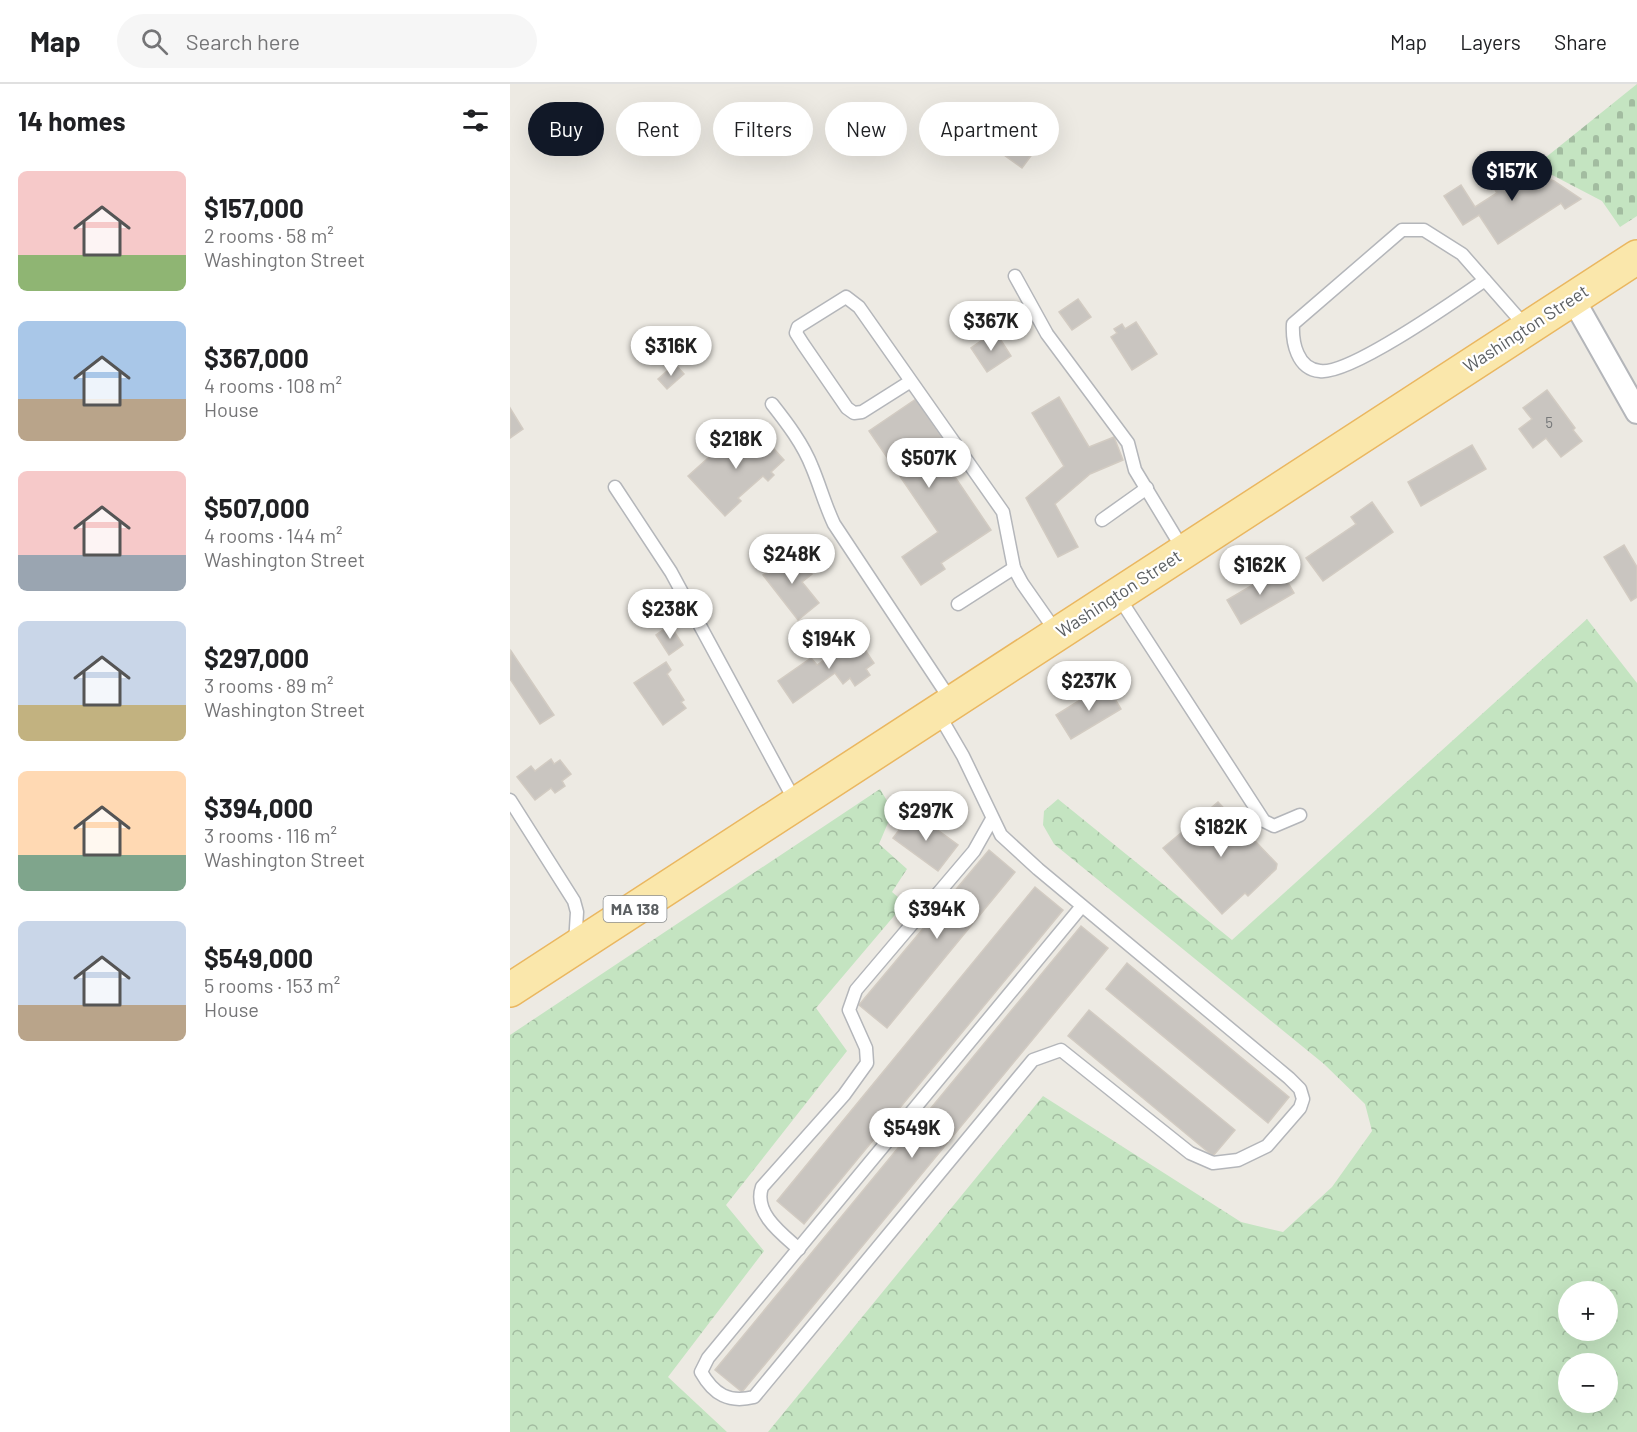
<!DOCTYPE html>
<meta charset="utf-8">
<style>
:root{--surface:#fff;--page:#f6f6f6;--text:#202124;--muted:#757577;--line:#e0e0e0;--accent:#111827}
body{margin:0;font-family:Barlow,sans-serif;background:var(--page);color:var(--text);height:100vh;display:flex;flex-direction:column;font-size:22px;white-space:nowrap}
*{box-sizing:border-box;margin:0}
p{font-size:20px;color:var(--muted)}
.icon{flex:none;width:33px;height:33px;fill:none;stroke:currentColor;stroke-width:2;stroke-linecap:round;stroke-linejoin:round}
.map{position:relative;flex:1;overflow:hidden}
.drawer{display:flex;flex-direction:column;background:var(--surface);width:510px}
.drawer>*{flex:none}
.guide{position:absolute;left:18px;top:18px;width:570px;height:54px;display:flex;gap:12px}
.controls{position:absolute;left:1048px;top:1197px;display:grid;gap:12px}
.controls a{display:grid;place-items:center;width:60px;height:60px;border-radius:50%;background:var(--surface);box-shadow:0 6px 24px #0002;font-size:30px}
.price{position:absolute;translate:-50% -51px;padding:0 14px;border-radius:21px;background:#fff;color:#222;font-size:20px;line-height:39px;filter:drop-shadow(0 2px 3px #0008)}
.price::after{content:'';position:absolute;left:50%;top:36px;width:18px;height:14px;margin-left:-9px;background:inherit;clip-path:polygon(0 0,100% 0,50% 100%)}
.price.current{background:var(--accent);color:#fff}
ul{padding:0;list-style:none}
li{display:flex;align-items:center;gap:18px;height:150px;padding:0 18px}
li span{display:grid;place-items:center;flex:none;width:168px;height:120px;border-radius:9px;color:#555}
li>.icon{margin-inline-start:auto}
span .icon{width:72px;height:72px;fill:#fffc;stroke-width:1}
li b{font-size:26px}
h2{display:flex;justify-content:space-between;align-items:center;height:72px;padding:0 18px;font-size:26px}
.chip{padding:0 21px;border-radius:27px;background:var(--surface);box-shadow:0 6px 24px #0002;font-size:21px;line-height:54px}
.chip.current{background:var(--accent);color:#fff}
header{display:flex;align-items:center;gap:36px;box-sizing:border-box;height:84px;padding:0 30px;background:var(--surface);border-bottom:2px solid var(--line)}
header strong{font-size:28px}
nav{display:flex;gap:33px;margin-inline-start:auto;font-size:21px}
.search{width:420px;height:54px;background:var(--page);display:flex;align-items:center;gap:15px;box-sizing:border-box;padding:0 21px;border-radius:33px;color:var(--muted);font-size:22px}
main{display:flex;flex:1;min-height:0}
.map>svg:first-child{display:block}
</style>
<header>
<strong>Map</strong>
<div class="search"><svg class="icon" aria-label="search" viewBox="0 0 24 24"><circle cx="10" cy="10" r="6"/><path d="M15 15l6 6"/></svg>Search here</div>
<nav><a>Map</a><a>Layers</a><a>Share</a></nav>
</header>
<main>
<section class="drawer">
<h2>14 homes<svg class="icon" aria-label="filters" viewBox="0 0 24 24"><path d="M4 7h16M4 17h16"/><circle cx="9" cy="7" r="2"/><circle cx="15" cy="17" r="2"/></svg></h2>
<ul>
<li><span style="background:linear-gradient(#f6c9c9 70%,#8fb573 0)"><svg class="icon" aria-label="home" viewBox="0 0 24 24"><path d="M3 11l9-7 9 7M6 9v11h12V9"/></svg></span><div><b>$157,000</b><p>2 rooms · 58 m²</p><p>Washington Street</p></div></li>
<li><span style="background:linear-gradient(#a9c7e8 65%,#b9a48a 0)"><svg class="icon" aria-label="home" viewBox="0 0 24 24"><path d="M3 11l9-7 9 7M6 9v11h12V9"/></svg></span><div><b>$367,000</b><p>4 rooms · 108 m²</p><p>House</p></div></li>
<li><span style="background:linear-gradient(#f6c9c9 70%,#9aa5b1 0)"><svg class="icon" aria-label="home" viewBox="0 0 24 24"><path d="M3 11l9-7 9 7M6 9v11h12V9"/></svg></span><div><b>$507,000</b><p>4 rooms · 144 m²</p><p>Washington Street</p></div></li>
<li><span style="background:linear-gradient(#c9d6e8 70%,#c2b280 0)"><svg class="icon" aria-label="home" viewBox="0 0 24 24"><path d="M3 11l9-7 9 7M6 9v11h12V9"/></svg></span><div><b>$297,000</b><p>3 rooms · 89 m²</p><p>Washington Street</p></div></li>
<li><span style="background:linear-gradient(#ffd9b3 70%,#7fa58c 0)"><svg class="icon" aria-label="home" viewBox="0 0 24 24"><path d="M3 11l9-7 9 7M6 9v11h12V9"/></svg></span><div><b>$394,000</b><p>3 rooms · 116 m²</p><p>Washington Street</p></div></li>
<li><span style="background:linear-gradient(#c9d6e8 70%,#b9a48a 0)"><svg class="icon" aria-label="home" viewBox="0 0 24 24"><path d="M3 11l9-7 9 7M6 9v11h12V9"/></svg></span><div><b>$549,000</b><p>5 rooms · 153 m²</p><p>House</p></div></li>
</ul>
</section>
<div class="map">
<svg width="1127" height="1348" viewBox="0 0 1127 1348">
<defs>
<pattern id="forest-crowns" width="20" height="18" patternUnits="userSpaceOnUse" patternTransform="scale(1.5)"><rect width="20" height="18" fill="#c4e4c1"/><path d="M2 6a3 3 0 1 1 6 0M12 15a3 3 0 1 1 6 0" fill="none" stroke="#a2bca0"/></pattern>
<pattern id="cemetery-stones" width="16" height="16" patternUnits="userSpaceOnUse" patternTransform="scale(1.5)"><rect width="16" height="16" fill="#c4e4c1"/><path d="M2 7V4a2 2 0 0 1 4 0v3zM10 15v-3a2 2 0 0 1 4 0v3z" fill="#a2bca0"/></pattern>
</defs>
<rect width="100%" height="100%" fill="#edeae3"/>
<g fill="url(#forest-crowns)" fill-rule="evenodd">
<path d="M1077,535L1127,599V1348H258L533,1012L731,1138L773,1148L822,1103L862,1047L855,1020L814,980L544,760L533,741L534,727L548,715L722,856ZM1059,1208H1098V1246H1059ZM1059,1280H1098V1318H1059Z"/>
<polygon points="370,705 383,727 369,760 397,785 382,808 395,819 306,924 337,967 216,1121 254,1167 158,1293 217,1348 0,1348 0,951"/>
</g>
<polygon fill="url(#cemetery-stones)" points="1127,0 1127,132 1110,143 1092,117 1025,82"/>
<g fill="#c9c5c0" stroke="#d2cbc2" stroke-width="1.5">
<polygon points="495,32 532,57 512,84 476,58"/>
<polygon points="999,80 1044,97 1071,115 1055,125 1051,119 988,160 969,131 953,141 934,112 951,101 965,123 987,109 978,94"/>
<polygon points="568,215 581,233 562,246 549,228"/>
<polygon points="626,238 647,270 622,286 601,253 607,249 604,245 612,240 615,245"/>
<polygon points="485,247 501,272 477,288 461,264"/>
<polygon points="165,280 174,290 157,305 148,295"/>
<polygon points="1037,306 1065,344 1063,346 1072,357 1051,373 1036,354 1023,364 1009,345 1022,335 1013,324"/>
<polygon points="549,313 579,363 604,353 613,376 580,390 545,420 568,463 548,473 516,414 554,382 522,329"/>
<polygon points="406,315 437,361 428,368 481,446 431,479 435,485 411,501 392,473 428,448 359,347"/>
<polygon points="0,324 13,345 0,354"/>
<polygon points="246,345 274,376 261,388 264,391 258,397 253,392 228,414 231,417 215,432 178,392 227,348 234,356"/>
<polygon points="962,361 976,385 911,422 898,398"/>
<polygon points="862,418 883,448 813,497 796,474 846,440 841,433"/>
<polygon points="1114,461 1127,483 1127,513 1121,517 1094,473"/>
<polygon points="285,467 302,490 292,498 309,519 288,536 253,491"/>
<polygon points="770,485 784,509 731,540 717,516"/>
<polygon points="160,541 173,561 159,571 146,551"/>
<polygon points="347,554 364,579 356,585 360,591 345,602 340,594 333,600 325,589 283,619 268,597 301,574 307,581 317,574 313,568 320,563 324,569"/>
<polygon points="1,567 44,631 30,640 0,595"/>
<polygon points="156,578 161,586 157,590 174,616 171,618 176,624 153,641 124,599"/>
<polygon points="596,600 611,625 561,655 546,631"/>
<polygon points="41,675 44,680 50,676 61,690 52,697 55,702 45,709 41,704 25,716 7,693 21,682 25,687"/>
<polygon points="708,718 767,780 766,785 738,812 735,809 712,830 653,764"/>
<polygon points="403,728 448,761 428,787 383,754"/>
<polygon points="479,766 505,788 377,944 349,921"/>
<polygon points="525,803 553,826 294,1140 267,1117"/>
<polygon points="571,842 598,864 232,1308 205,1286"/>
<polygon points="617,879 779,1013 758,1039 596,905"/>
<polygon points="579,926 725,1046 703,1072 558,952"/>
</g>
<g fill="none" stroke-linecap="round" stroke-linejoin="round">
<defs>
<g id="service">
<polyline points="505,192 537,250 618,359 625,386 674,467"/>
<path d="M975,196C946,216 840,291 810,287C787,285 782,258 783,240L892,146H914L952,170L1017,244"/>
<polyline points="401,297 352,328 344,329 337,324 293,260 286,249 288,243 336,213 349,223 493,428 504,484 512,499 547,549"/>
<path d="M262,320C277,339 293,360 302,383C310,402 315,421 324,440L442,618"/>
<polyline points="105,403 161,488 286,719"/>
<polyline points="592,436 637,404"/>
<polyline points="608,512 754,737 764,742 790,731"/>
<polyline points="448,520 504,484"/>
<path d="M428,629L453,672L491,751L528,785L779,994L790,1005L793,1015L790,1024L757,1062L728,1076L703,1079L680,1069L551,966L523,976L244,1313C219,1319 204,1311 191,1288L198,1274L572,822"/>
<polyline points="0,716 64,817 67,828 65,860"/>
<path d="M289,1165C272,1150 243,1129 252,1103L334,1011L357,979L356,964L339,926L346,906L464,767L482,735"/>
</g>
<polyline id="minor" points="1063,215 1127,328"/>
<polyline id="primary" points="0,906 1127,173"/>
</defs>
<use href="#service" stroke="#b4b6ba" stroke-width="15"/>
<use href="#minor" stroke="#b4b6ba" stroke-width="26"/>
<use href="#primary" stroke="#eab760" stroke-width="36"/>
<use href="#service" stroke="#fff" stroke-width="12"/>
<use href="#minor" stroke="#fff" stroke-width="22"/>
<use href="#primary" stroke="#fae7ab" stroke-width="33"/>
</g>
<g text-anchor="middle" stroke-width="4.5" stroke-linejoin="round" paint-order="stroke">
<g font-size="15" fill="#77797a">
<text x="1039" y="344">5</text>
</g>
<rect fill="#fff" stroke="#8d9092" stroke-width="1.5" x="93.5" y="812" width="63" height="26" rx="4.5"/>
<g font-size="16" font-weight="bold" fill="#5c6063">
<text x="125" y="831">MA 138</text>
</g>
<g font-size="18" fill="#5c6063" stroke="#fff">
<text transform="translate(1016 245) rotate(-33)" y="6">Washington Street</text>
<text transform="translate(609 510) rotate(-33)" y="6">Washington Street</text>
</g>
</g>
</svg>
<div class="controls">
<a>+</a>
<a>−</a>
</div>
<b class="price current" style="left:1002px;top:118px">$157K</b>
<b class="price" style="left:481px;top:268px">$367K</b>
<b class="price" style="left:161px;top:293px">$316K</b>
<b class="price" style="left:226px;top:386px">$218K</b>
<b class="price" style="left:419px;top:405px">$507K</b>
<b class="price" style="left:282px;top:501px">$248K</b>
<b class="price" style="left:750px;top:512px">$162K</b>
<b class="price" style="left:160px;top:556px">$238K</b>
<b class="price" style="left:319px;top:586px">$194K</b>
<b class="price" style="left:579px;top:628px">$237K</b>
<b class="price" style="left:416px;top:758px">$297K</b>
<b class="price" style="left:711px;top:774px">$182K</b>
<b class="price" style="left:427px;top:856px">$394K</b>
<b class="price" style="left:402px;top:1075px">$549K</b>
<div class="guide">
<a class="chip current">Buy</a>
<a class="chip">Rent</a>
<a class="chip">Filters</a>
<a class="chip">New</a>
<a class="chip">Apartment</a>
</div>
</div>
</main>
